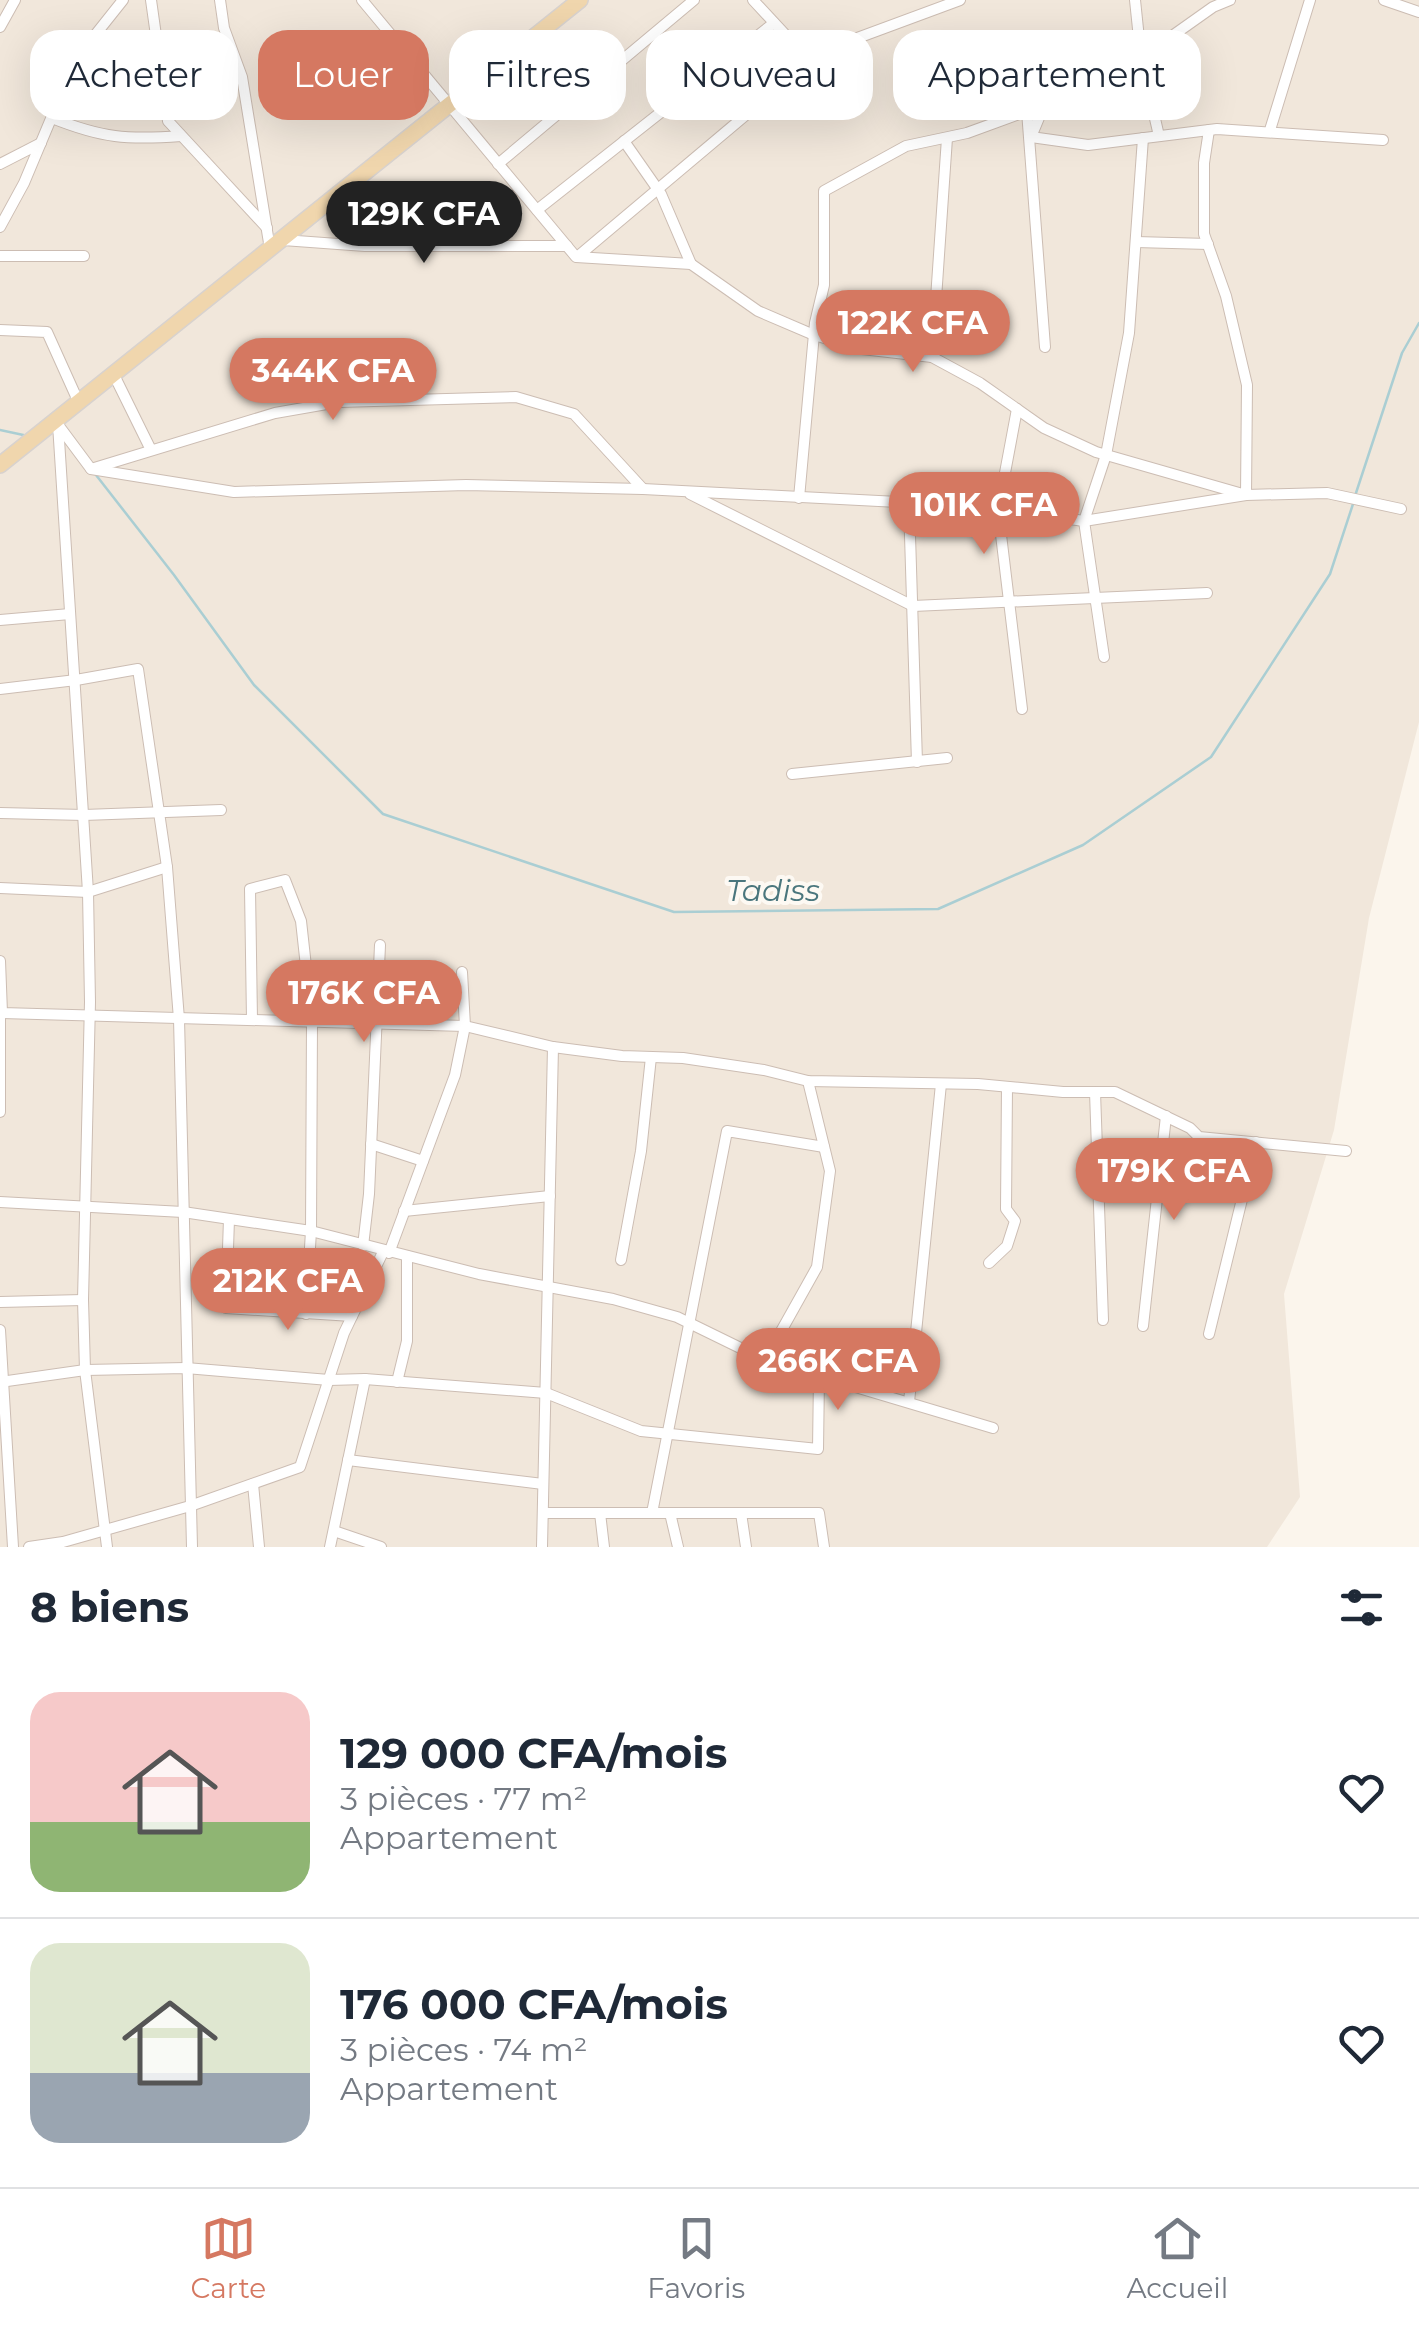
<!DOCTYPE html>
<html lang="fr">
<meta charset="utf-8">
<style>
:root{--surface:#fff;--page:#f2f2f3;--text:#1f2937;--muted:#747a83;--line:#e0e1e3;--accent:#d57861}
body{margin:0;font-family:Montserrat,sans-serif;background:var(--page);color:var(--text);height:100vh;display:flex;flex-direction:column;font-size:38px;white-space:nowrap}
*{box-sizing:border-box;margin:0}
p{font-size:32px;color:var(--muted)}
.icon{flex:none;width:55px;height:55px;fill:none;stroke:currentColor;stroke-width:2;stroke-linecap:round;stroke-linejoin:round}
.map{position:relative;height:1547px;overflow:hidden}
.sheet{display:flex;flex-direction:column;background:var(--surface);flex:1}
.sheet>*{flex:none}
.hud{position:absolute;left:30px;top:30px;width:1360px;height:90px;display:flex;gap:20px}
.price{position:absolute;translate:-50% -85px;padding:0 22px;border-radius:35px;background:var(--accent);color:#fff;font-size:32px;line-height:65px;filter:drop-shadow(0 2px 5px #0008)}
.price::after{content:'';position:absolute;left:50%;top:60px;width:30px;height:22px;margin-left:-15px;background:inherit;clip-path:polygon(0 0,100% 0,50% 100%)}
.price.on{background:#222;color:#fff}
ul{padding:0;list-style:none}
li{display:flex;align-items:center;gap:30px;height:250px;padding:0 30px}
li+li{border-top:2px solid var(--line)}
li span{display:grid;place-items:center;flex:none;width:280px;height:200px;border-radius:30px;color:#555}
li>.icon{margin-inline-start:auto}
span .icon{width:120px;height:120px;fill:#fffc;stroke-width:1}
li b{font-size:42px}
h2{display:flex;justify-content:space-between;align-items:center;height:120px;padding:0 30px;font-size:42px}
.chip{padding:0 35px;border-radius:30px;background:var(--surface);box-shadow:0 10px 40px #0002;font-size:35px;line-height:90px}
.chip.on{background:var(--accent);color:#fff}
.menu{display:flex;justify-content:space-around;align-items:center;height:140px;border-top:2px solid var(--line);background:var(--surface);font-size:28px;color:var(--muted)}
.menu a{display:grid;justify-items:center;gap:5px}
.menu .on{color:var(--accent)}
.map>svg:first-child{display:block}
</style>
<div class="map">
<svg width="1419" height="1547" viewBox="0 0 1419 1547">
<rect width="100%" height="100%" fill="#fbf5ec"/>
<polygon fill="#f1e7db" points="0,0 1419,0 1419,722 1369,918 1334,1130 1284,1294 1300,1497 1267,1547 0,1547"/>
<g fill="none" stroke-linecap="round" stroke-linejoin="round">
<g stroke="#aaced3" stroke-width="2.5">
<polyline points="0,430 28,436"/>
<polyline points="96,475 174,575 254,685 383,814 674,912 938,909 1083,845 1211,757 1330,574 1353,504"/>
<polyline points="1355,496 1402,353 1419,323"/>
</g>
<defs>
<g id="street">
<polyline points="151,0 168,121 267,228"/>
<polyline points="220,0 224,28 242,77 270,249"/>
<polyline points="362,0 576,257 691,264 758,311 814,335 862,349 932,357 980,383 1044,428 1096,452 1246,495 1247,385 1226,296 1204,234 1204,163 1209,130"/>
<polyline points="753,0 806,57"/>
<polyline points="1135,0 1141,58 1159,136"/>
<polyline points="1230,0 1213,7 1141,58 1053,84 1031,137 1088,145 1217,129 1383,140"/>
<polyline points="1384,0 1419,12"/>
<polyline points="0,27 15,0"/>
<polyline points="1027,111 1045,347"/>
<path d="M52,118C102,138 127,140 181,136"/>
<polyline points="1270,130 1310,0"/>
<polyline points="624,141 661,194 691,264"/>
<polyline points="0,164 41,143"/>
<polyline points="498,164 694,0"/>
<polyline points="537,210 774,23"/>
<polyline points="0,227 24,183 76,59 123,0"/>
<polyline points="283,240 365,246 567,246"/>
<polyline points="1136,242 1208,244"/>
<polyline points="0,256 84,256"/>
<polyline points="577,257 785,82 806,57 960,0"/>
<polyline points="0,330 47,332 79,403"/>
<polyline points="932,357 947,138"/>
<polyline points="114,375 151,450"/>
<polyline points="1017,409 998,510 1022,709"/>
<polyline points="58,424 88,892 90,1002 83,1300 85,1370 107,1547"/>
<polyline points="59,426 91,469 275,413 338,402 516,397 574,414 643,489"/>
<polyline points="91,469 234,492 466,485 643,489 976,506 1084,521 1246,495 1327,493 1401,509"/>
<polyline points="690,494 913,606 1207,593"/>
<polyline points="799,498 815,323 824,285 824,191 906,146 967,133 1044,105"/>
<polyline points="909,503 917,762"/>
<polyline points="0,620 70,614"/>
<polyline points="1104,657 1084,521 1106,455 1129,333 1143,138"/>
<polyline points="0,689 76,680 138,669 167,867 179,1019 192,1547"/>
<polyline points="792,774 947,758"/>
<polyline points="0,813 84,815 221,810"/>
<polyline points="0,888 88,892 167,867"/>
<polyline points="0,961 2,1013 465,1026 553,1047 622,1056 683,1058 764,1070 808,1081 978,1084 1063,1092 1115,1092 1190,1128 1199,1137 1346,1151"/>
<polyline points="0,1013 0,1112"/>
<polyline points="252,1020 250,889 285,880 301,921 312,1021 311,1231 306,1314"/>
<polyline points="1095,1092 1103,1320"/>
<polyline points="371,1144 423,1161"/>
<polyline points="0,1202 183,1212 311,1231 479,1274 613,1299 677,1317 765,1360 993,1428"/>
<polyline points="404,1211 550,1196"/>
<polyline points="229,1219 226,1308 352,1316"/>
<polyline points="363,1246 369,1194 380,945"/>
<polyline points="389,1253 455,1075 465,1026 462,972"/>
<polyline points="621,1260 641,1151 651,1057"/>
<polyline points="989,1263 1007,1246 1015,1221 1006,1209 1007,1087"/>
<polyline points="0,1302 83,1300"/>
<polyline points="1143,1326 1166,1116"/>
<polyline points="0,1330 13,1547"/>
<polyline points="1209,1334 1256,1142"/>
<polyline points="765,1360 817,1267 830,1171 808,1081"/>
<polyline points="0,1382 85,1370 186,1368 329,1380 365,1379 546,1393 641,1431 818,1449 819,1377"/>
<polyline points="397,1382 407,1341 407,1256"/>
<polyline points="909,1402 941,1084"/>
<polyline points="348,1460 543,1484"/>
<polyline points="253,1484 259,1547"/>
<polyline points="543,1513 819,1513 824,1547"/>
<polyline points="600,1513 604,1547"/>
<polyline points="652,1513 727,1131 824,1147"/>
<polyline points="670,1513 678,1547"/>
<polyline points="741,1513 746,1547"/>
<polyline points="334,1531 381,1547"/>
<polyline points="29,1547 63,1542 190,1506 300,1467 344,1333 383,1252"/>
<polyline points="330,1547 365,1379"/>
<polyline points="542,1547 553,1047"/>
</g>
<polyline id="primary" points="0,465 580,0"/>
</defs>
<use href="#street" stroke="#ccbdb3" stroke-width="12"/>
<use href="#primary" stroke="#d8d2ce" stroke-width="18"/>
<use href="#street" stroke="#fff" stroke-width="10"/>
<use href="#primary" stroke="#f0d6ad" stroke-width="15"/>
</g>
<g text-anchor="middle" stroke-width="8" stroke-linejoin="round" paint-order="stroke">
<g font-size="30" font-style="italic" fill="#4a767d" stroke="#fdf9f3">
<text x="773" y="901">Tadiss</text>
</g>
</g>
</svg>
<b class="price on" style="left:424px;top:266px">129K CFA</b>
<b class="price" style="left:913px;top:375px">122K CFA</b>
<b class="price" style="left:333px;top:423px">344K CFA</b>
<b class="price" style="left:984px;top:557px">101K CFA</b>
<b class="price" style="left:364px;top:1045px">176K CFA</b>
<b class="price" style="left:1174px;top:1223px">179K CFA</b>
<b class="price" style="left:288px;top:1333px">212K CFA</b>
<b class="price" style="left:838px;top:1413px">266K CFA</b>
<div class="hud">
<a class="chip">Acheter</a>
<a class="chip on">Louer</a>
<a class="chip">Filtres</a>
<a class="chip">Nouveau</a>
<a class="chip">Appartement</a>
</div>
</div>
<section class="sheet">
<h2>8 biens<svg class="icon" aria-label="filters" viewBox="0 0 24 24"><path d="M4 7h16M4 17h16"/><circle cx="9" cy="7" r="2"/><circle cx="15" cy="17" r="2"/></svg></h2>
<ul>
<li><span style="background:linear-gradient(#f6c9c9 65%,#8fb573 0)"><svg class="icon" aria-label="home" viewBox="0 0 24 24"><path d="M3 11l9-7 9 7M6 9v11h12V9"/></svg></span><div><b>129 000 CFA/mois</b><p>3 pièces · 77 m²</p><p>Appartement</p></div><svg class="icon" aria-label="heart" viewBox="0 0 24 24"><path d="M12 20l-8-8c-3-5 5-10 8-4 3-6 11-1 8 4z"/></svg></li>
<li><span style="background:linear-gradient(#dfe7d0 65%,#9aa5b1 0)"><svg class="icon" aria-label="home" viewBox="0 0 24 24"><path d="M3 11l9-7 9 7M6 9v11h12V9"/></svg></span><div><b>176 000 CFA/mois</b><p>3 pièces · 74 m²</p><p>Appartement</p></div><svg class="icon" aria-label="heart" viewBox="0 0 24 24"><path d="M12 20l-8-8c-3-5 5-10 8-4 3-6 11-1 8 4z"/></svg></li>
</ul>
</section>
<nav class="menu">
<a class="on"><svg class="icon" aria-label="map" viewBox="0 0 24 24"><path d="M3 6l6-2 6 2 6-2v14l-6 2-6-2-6 2zM9 4v14M15 6v14"/></svg>Carte</a>
<a><svg class="icon" aria-label="saved" viewBox="0 0 24 24"><path d="M7 4h10v16l-5-4-5 4z"/></svg>Favoris</a>
<a><svg class="icon" aria-label="home" viewBox="0 0 24 24"><path d="M3 11l9-7 9 7M6 9v11h12V9"/></svg>Accueil</a>
</nav>
